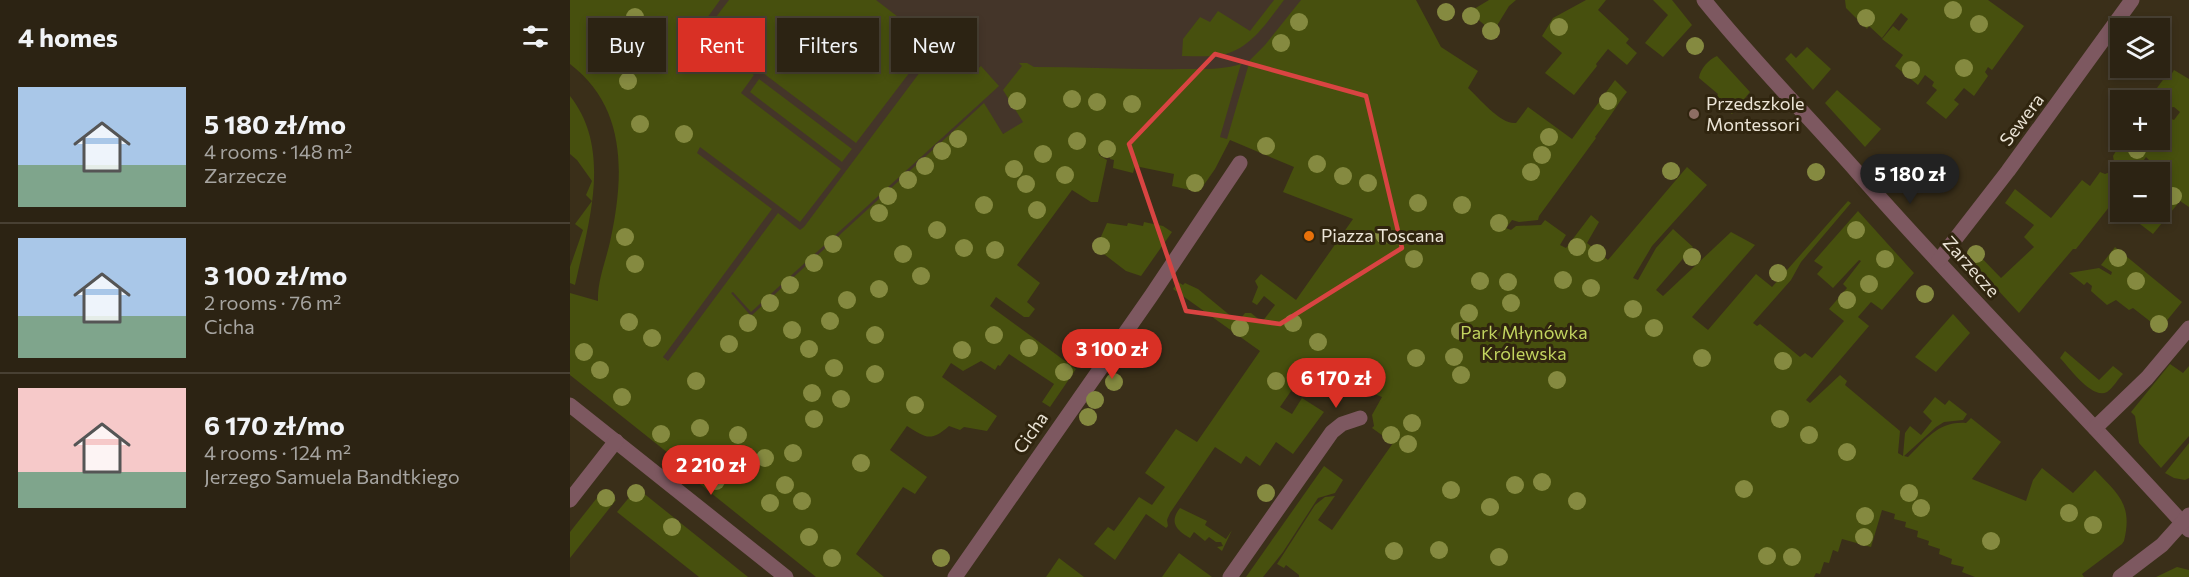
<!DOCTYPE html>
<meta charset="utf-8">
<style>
:root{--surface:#2c2313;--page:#382f21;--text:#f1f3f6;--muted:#a6a4a0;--line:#484033;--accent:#d93025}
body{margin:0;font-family:Commissioner,sans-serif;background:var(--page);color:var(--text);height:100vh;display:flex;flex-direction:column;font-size:22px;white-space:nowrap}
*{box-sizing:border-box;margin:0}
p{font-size:20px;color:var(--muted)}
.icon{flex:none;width:33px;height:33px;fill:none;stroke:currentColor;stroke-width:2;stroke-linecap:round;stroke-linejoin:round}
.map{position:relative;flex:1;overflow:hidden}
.sheet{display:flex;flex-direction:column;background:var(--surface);width:570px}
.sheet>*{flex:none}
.banner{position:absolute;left:18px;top:18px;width:570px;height:54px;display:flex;gap:12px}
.tools{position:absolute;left:1540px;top:18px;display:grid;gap:12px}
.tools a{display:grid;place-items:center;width:60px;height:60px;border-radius:0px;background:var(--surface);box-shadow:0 3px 9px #0003,0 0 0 2px var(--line);font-size:30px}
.price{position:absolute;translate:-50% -51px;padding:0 14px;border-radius:21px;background:var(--accent);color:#fff;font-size:20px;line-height:39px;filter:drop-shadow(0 2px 3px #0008)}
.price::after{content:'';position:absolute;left:50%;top:36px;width:18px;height:14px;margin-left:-9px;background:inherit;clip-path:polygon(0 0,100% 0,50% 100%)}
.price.on{background:#222;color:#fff}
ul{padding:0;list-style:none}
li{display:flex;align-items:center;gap:18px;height:150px;padding:0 18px}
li+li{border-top:2px solid var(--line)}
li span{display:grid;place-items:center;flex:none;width:168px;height:120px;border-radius:0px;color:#555}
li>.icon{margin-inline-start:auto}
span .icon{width:72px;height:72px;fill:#fffc;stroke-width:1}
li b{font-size:26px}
h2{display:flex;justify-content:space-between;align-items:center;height:72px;padding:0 18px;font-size:26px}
.tag{padding:0 21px;border-radius:0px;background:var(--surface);box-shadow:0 3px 9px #0003,0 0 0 2px var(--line);font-size:21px;line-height:54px}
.tag.on{background:var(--accent);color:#fff}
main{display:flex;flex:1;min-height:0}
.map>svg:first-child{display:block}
</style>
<main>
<section class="sheet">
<h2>4 homes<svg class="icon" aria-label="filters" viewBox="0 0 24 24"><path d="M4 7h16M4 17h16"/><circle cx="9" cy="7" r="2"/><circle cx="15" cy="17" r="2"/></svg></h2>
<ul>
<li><span style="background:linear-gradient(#a9c7e8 65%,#7fa58c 0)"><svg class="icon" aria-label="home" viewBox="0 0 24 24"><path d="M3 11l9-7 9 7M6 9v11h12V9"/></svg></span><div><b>5 180 zł/mo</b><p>4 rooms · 148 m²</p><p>Zarzecze</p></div></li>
<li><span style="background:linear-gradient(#a9c7e8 65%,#7fa58c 0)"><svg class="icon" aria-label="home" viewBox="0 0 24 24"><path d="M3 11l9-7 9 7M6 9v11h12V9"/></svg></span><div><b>3 100 zł/mo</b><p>2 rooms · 76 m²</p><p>Cicha</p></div></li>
<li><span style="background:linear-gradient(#f6c9c9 70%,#7fa58c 0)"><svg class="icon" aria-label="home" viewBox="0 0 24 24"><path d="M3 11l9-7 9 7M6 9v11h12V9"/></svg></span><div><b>6 170 zł/mo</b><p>4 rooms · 124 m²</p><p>Jerzego Samuela Bandtkiego</p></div></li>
</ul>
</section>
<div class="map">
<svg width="1619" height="577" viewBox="0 0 1619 577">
<rect width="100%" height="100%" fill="#3a2f19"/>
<polygon fill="#443529" points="48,0 760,0 660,140 595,122 558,116 522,115 443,129 433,134 135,391 37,312 58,125"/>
<g fill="#47500e">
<path d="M0,0H150L127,32L184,75L171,93L271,169L230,222L130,147L127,153L202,209L93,357L98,361L208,213L230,230L234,227L368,48L402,74L411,66L429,86L181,312L163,292L161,293L181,316L414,103L433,134L453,122L433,90L452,66L449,63H457L464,67C513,67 562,70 612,69C632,69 652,70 671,64L650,137L657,139L680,60L695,45L731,0H846L871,47L908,71L898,88C909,98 931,125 946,123L958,107L1002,139L1045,80L1057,92C1046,106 1037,122 1025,137L1026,138L969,216L968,220L949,222L942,220L936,228L941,230L946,226L971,225L975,220L996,235L990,245L996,248L1021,215L1029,222L1017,243L1038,260L1117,167L1137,185L1082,246L1063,278L1068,280L1086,248L1103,229L1123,247L1086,290L1093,296L1161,232L1185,245L1122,317L1138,330L1186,274L1202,287L1278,201L1281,203L1231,262L1221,280L1183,323L1187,326L1190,324L1230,357L1235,353L1242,358L1274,321L1259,309L1277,288L1273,284L1291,261L1289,260L1263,288L1247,274L1253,267L1244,261L1288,211L1344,273L1312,310L1301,302L1288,317L1299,326L1236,400L1240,403L1270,375L1277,381L1275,385L1330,431L1328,453L1333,456L1335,433L1340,426L1351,435L1362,421L1353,412L1365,397L1375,405L1379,400L1397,414L1393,420L1374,422L1366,427L1334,456L1338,457C1357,439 1368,421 1396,423L1401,418L1431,442L1402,479L1456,501L1463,480L1472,468L1503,493L1525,470C1548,494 1563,504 1554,541L1552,544L1512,574L1514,577H1405L1392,572L1394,567L1381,564L1382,559L1369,554L1370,549L1358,545L1359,541L1347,537L1348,531L1335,527L1336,522L1324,519L1325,514L1312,510L1301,547L1272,539L1268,552L1263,550L1259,563L1254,562L1250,574L1246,573L1244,577H729V575L716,565L714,568L707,564L745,505L755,497L765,496L748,520L762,530L823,443L802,428L804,426L802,415L812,397L737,368L710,407L722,414L732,398L754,412L723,454L706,442L690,466L676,456L671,464L645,447L600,513L597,520L598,526L596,528L576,514L545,560L524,544L538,527L544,531L569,497L582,505L595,487L575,473L606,429L627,442L690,351L603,289L608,282L613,285L615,283L628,289L668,322L675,313H681L692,322L705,305L694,296L687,305L682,302L688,287L685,281L691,274L726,300L783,219L713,192L724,167L660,140L645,169L629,192L602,186L604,174L565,166L563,173L543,168L544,160L540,159L543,142L539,141L529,155L537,160L528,202H521L502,190L447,265L470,283L457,302L465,309L459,317H454L426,297L420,306L506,369L480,407L472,402L484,384L439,354L430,366L428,365L425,370L411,361L393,371L381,363L372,377L427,416L417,431L394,427L390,430L379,426C360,443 355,437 337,426L320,450L357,477L345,494L333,487L286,554L314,577H246L96,457L98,453L0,375V293L28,301C27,282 36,260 40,242C54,178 58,108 0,64Z"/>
<polygon points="159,0 306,0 362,43 286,143 136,30"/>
<path d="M704,0H714C697,22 680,50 651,55C638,57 625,56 612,56L613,39L630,17L640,22L648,11L680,31Z"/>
<polygon points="919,0 946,0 939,6 923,32 899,12"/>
<polygon points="1016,0 1036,0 1028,10 1059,39 1056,43 1067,53 1057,65 1038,49 1026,64 1027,66 1004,95 975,73 992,53 972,36 983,18"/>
<polygon points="1083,0 1102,0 1122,25 1093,57 1075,43 1098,15"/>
<polygon points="1275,0 1418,0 1454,26 1422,70 1418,67 1415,72 1418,76 1404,96 1394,88 1384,100 1389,104 1376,119 1356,103 1367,90 1362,86 1364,82 1355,75 1348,85 1325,66 1333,55 1312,39 1323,26 1329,31 1338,19 1331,13 1312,38 1299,26 1297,29 1276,8"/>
<polygon points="1237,47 1261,69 1243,90 1215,59 1221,53 1226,58"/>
<path d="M1147,56L1180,92L1162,114L1145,100L1148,94L1129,78C1130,69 1139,59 1147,56Z"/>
<polygon points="1604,70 1619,79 1619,207 1610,201 1583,234 1566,221 1574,212 1590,212 1590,172 1570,172 1580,161 1576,157 1565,172 1551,172 1551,192 1506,249 1503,249 1449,313 1404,264 1404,250 1431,278 1464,247 1454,237 1464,225 1435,203 1445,189 1481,218 1512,180 1520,186 1530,172 1535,174 1543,171 1545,167 1543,156 1551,143 1546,139 1551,132 1551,140 1590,140 1590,114 1604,120 1610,112 1604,107 1590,109 1590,100 1574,100 1581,90 1584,92 1598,73 1601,75"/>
<polygon points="189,79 282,149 272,162 180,92"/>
<polygon points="1267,90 1311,129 1295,147 1255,103"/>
<path d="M0,96C43,150 18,225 5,285L0,283V267L13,230L5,224L22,201L16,195L22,181L7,160L0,154Z"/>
<polygon points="574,222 593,226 602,232 571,276 556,271 526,248 537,223 557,226 558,223 573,226"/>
<polygon points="1545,247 1612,302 1590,329 1563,308 1559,310 1546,300 1537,305 1521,291 1522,286 1517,282 1514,285 1499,273 1529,268 1541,275 1542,272 1531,265"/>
<polygon points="1383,314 1400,333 1366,372 1345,357"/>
<path d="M1495,351L1529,380L1543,366L1553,374C1548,379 1543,388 1537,392C1522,400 1499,367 1490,358Z"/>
<polygon points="1600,364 1613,373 1619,366 1619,436 1591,468 1569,443 1565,416 1561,412"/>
<polygon points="1619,443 1619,478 1615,480 1604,478 1595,473"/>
<polygon points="754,466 773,480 765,493 748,498 713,552 693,577 676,577"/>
<polygon points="67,488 178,577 129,577 47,512"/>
<polygon points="34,489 46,500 0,558 0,532"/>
<path d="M610,508L637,521L635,525L656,539L662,530L652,551L647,547L653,546L651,542H646L639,537L635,541L624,532L620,538C606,530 599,522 610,508Z"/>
<polygon points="609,553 642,577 592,577"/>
<polygon points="489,558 514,577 476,577"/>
<polygon points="1607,567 1619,570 1619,577 1586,577"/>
</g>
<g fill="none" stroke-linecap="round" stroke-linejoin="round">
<g stroke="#7d5860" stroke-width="15">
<path d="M1134,0C1182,60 1237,115 1288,173C1395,295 1510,409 1619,530"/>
<polyline points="1369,260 1438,171 1562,0"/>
<polyline points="0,405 216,577"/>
<polyline points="1525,428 1577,378 1619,328"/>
<polyline points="0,500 46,441"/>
<polyline points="385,577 581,296 670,163"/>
<polyline points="660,577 762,432 772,424 790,418"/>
<polyline points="1550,577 1592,545 1619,515"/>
</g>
</g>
<g fill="#858a40">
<circle cx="1383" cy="10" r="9"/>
<circle cx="876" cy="12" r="9"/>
<circle cx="901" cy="16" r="9"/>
<circle cx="65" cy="17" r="9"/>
<circle cx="1296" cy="18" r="9"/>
<circle cx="729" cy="22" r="9"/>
<circle cx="1409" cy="24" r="9"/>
<circle cx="989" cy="27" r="9"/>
<circle cx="921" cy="31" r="9"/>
<circle cx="711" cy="43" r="9"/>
<circle cx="1125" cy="46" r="9"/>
<circle cx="1394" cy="68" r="9"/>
<circle cx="1341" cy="70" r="9"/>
<circle cx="58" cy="81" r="9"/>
<circle cx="502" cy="99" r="9"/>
<circle cx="447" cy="101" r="9"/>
<circle cx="1038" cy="101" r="9"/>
<circle cx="527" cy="102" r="9"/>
<circle cx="562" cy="104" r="9"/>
<circle cx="70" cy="124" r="9"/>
<circle cx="114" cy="134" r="9"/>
<circle cx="979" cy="137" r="9"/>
<circle cx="388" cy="139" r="9"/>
<circle cx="507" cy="141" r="9"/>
<circle cx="696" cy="146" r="9"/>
<circle cx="537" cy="149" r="9"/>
<circle cx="1567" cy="150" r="9"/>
<circle cx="372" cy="151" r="9"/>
<circle cx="473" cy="154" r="9"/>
<circle cx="972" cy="155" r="9"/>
<circle cx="747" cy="164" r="9"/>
<circle cx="355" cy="166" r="9"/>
<circle cx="444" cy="169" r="9"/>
<circle cx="1101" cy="171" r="9"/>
<circle cx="961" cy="172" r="9"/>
<circle cx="1246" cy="172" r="9"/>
<circle cx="495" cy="175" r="9"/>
<circle cx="773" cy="176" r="9"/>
<circle cx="338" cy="180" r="9"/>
<circle cx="625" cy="183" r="9"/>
<circle cx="798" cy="183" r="9"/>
<circle cx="456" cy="184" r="9"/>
<circle cx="318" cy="196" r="9"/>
<circle cx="1603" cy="196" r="9"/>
<circle cx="848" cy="203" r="9"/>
<circle cx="414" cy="205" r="9"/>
<circle cx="892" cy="205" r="9"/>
<circle cx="467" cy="210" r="9"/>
<circle cx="309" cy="213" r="9"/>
<circle cx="929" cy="223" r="9"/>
<circle cx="367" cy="230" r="9"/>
<circle cx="1286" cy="230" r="9"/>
<circle cx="814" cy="235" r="9"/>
<circle cx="55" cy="237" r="9"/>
<circle cx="263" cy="244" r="9"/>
<circle cx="531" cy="246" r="9"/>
<circle cx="1007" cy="247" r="9"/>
<circle cx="394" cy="248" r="9"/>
<circle cx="425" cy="250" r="9"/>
<circle cx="1027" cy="253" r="9"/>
<circle cx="333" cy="254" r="9"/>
<circle cx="1406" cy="254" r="9"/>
<circle cx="1122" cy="257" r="9"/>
<circle cx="1548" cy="258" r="9"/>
<circle cx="844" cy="259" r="9"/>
<circle cx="1315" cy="259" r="9"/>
<circle cx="244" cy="263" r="9"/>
<circle cx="65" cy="264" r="9"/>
<circle cx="1208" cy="273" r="9"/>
<circle cx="351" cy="276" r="9"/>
<circle cx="993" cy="280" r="9"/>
<circle cx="910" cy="281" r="9"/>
<circle cx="1566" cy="281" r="9"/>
<circle cx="938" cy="282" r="9"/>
<circle cx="1299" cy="284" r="9"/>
<circle cx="220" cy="285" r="9"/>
<circle cx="1021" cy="288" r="9"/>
<circle cx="309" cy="289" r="9"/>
<circle cx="1355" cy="294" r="9"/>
<circle cx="277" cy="300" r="9"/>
<circle cx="1277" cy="300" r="9"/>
<circle cx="200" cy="303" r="9"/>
<circle cx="941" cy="303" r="9"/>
<circle cx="1063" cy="309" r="9"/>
<circle cx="899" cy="313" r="9"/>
<circle cx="260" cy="321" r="9"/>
<circle cx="59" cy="322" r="9"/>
<circle cx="178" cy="323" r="9"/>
<circle cx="723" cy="323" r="9"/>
<circle cx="1589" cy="324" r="9"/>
<circle cx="670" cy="328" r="9"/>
<circle cx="1084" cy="328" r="9"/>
<circle cx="222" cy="330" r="9"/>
<circle cx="890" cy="331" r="9"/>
<circle cx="305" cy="335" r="9"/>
<circle cx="424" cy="335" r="9"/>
<circle cx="82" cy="338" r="9"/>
<circle cx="748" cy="342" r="9"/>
<circle cx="159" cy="344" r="9"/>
<circle cx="459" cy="348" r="9"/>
<circle cx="239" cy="349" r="9"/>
<circle cx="392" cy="350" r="9"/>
<circle cx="14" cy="352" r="9"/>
<circle cx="884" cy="357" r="9"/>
<circle cx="846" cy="358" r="9"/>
<circle cx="1132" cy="358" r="9"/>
<circle cx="1213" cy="361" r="9"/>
<circle cx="264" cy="368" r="9"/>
<circle cx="30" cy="370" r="9"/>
<circle cx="494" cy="372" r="9"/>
<circle cx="305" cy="374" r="9"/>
<circle cx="891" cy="375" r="9"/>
<circle cx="987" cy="380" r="9"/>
<circle cx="126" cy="381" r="9"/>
<circle cx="706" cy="381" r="9"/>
<circle cx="544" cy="382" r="9"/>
<circle cx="242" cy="393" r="9"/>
<circle cx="52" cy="397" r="9"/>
<circle cx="271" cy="399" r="9"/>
<circle cx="525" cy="400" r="9"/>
<circle cx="345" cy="405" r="9"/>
<circle cx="518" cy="417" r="9"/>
<circle cx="244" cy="419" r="9"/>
<circle cx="1210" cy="419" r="9"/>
<circle cx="842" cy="423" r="9"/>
<circle cx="130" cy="428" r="9"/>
<circle cx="91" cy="434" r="9"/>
<circle cx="168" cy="435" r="9"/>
<circle cx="821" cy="435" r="9"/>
<circle cx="1239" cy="435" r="9"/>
<circle cx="838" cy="444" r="9"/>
<circle cx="1277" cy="452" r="9"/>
<circle cx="223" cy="453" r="9"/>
<circle cx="195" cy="458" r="9"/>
<circle cx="154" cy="459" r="9"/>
<circle cx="112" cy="460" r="9"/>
<circle cx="291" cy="463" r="9"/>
<circle cx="146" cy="481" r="9"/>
<circle cx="972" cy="482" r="9"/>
<circle cx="215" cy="485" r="9"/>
<circle cx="945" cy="485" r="9"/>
<circle cx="1174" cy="489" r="9"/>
<circle cx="881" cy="490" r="9"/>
<circle cx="66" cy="493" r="9"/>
<circle cx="696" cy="493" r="9"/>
<circle cx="1339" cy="493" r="9"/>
<circle cx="36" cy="498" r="9"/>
<circle cx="232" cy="501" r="9"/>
<circle cx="1007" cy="501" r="9"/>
<circle cx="200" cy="503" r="9"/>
<circle cx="920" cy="507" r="9"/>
<circle cx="1351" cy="508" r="9"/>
<circle cx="1499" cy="513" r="9"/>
<circle cx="1295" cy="516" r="9"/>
<circle cx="1523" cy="525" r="9"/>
<circle cx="102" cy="527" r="9"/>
<circle cx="239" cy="537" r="9"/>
<circle cx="1294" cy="537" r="9"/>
<circle cx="1421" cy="541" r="9"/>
<circle cx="869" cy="550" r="9"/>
<circle cx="824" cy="551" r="9"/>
<circle cx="1197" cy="556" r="9"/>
<circle cx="929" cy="557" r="9"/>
<circle cx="1222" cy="557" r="9"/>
<circle cx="262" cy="558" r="9"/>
<circle cx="371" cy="558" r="9"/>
</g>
<path fill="none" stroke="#d94442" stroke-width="4.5" stroke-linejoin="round" d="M645,54L796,96L832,248L710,324L616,311L559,144Z"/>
<circle fill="#8d6e63" stroke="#30250f" stroke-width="2" cx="1124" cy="114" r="6"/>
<circle fill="#e8710a" stroke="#30250f" stroke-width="2" cx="739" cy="236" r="6"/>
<g text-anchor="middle" stroke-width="6" stroke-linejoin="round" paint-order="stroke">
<g font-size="18" fill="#ece5d7" stroke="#30250f" text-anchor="start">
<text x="1136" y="110">Przedszkole<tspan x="1136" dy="21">Montessori</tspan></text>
<text x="751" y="242">Piazza Toscana</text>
</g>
<g font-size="18" fill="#ece5d7" stroke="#30250f">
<text transform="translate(1452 120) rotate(-53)" y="6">Sewera</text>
<text transform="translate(1401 267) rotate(48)" y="6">Zarzecze</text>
<text transform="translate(461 433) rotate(-55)" y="6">Cicha</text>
</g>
<g font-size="18" fill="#c2d45f" stroke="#30250f">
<text x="954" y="339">Park Młynówka<tspan x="954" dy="21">Królewska</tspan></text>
</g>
</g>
</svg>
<div class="tools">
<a><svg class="icon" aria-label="layers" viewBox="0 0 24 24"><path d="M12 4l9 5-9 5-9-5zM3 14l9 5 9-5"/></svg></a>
<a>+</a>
<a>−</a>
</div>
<b class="price on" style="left:1340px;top:205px">5 180 zł</b>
<b class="price" style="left:542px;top:380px">3 100 zł</b>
<b class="price" style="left:766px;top:409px">6 170 zł</b>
<b class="price" style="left:141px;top:496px">2 210 zł</b>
<div class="banner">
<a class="tag">Buy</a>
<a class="tag on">Rent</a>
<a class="tag">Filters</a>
<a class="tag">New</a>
</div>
</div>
</main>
